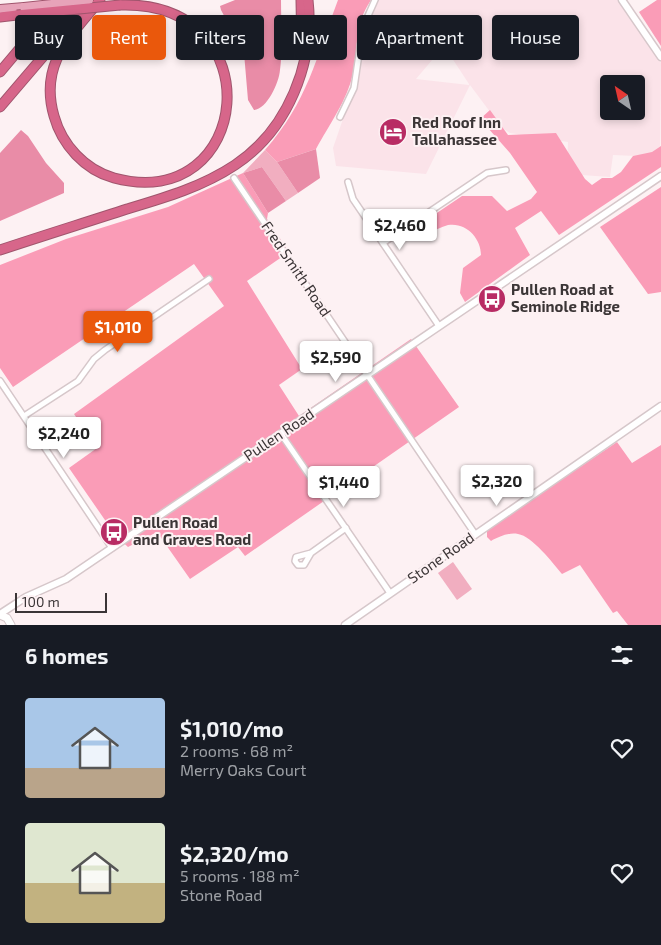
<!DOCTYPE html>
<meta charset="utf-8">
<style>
:root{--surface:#171b24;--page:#242831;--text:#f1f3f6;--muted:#9ea1a6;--accent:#ea580c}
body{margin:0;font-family:"Exo 2",sans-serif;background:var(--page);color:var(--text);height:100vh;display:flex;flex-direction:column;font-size:19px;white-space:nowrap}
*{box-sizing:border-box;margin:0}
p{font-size:16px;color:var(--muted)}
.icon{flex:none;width:28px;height:28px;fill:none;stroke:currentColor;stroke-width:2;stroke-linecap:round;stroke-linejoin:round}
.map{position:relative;height:625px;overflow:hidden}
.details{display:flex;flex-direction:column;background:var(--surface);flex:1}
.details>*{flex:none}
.guide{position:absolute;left:15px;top:15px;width:631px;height:45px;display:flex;gap:10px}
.needle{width:32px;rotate:326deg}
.fabs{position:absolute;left:600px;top:75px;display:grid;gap:10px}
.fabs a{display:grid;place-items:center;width:45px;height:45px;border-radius:5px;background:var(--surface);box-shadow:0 2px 8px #0003;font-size:25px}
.scale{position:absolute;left:15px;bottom:12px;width:92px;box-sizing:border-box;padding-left:5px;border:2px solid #3b3536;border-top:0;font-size:14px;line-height:18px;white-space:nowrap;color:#3b3536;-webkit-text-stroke:4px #fdf1f3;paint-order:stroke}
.price{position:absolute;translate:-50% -42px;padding:0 11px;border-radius:5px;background:#fff;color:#222;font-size:16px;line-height:32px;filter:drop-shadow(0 1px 2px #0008)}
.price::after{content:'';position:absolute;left:50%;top:30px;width:15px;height:11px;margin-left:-8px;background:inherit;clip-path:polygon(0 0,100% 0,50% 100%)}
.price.active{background:var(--accent);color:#fff}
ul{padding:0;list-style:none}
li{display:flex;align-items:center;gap:15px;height:125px;padding:0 25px}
li span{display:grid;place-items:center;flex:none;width:140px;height:100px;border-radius:5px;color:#555}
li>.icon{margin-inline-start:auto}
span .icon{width:60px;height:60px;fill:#fffc;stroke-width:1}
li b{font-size:21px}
h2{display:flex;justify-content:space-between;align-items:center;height:60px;padding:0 25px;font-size:21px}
.pill{padding:0 18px;border-radius:5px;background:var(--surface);box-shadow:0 2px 8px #0003;font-size:18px;line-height:45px}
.pill.active{background:var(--accent);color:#fff}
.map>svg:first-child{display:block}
</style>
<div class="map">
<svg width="661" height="625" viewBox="0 0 661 625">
<rect width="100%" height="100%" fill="#fdf1f3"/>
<path fill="#fbe3e9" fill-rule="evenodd" d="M379,0H618L661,63L660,157L613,155L610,177L567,174L568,142L510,133L502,128L470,85L426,174L336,166L333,148L344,116L358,87L368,23ZM444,46L469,84V85L416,79ZM609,84H636V111H609Z"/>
<g fill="#f1aec0">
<polygon points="265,150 277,162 298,193 286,201 262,167 243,173"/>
<polygon points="453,562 472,589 457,600 438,573"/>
</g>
<g fill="#fa9cb7">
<path d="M338,0H371C354,25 359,45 353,73C348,99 329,125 316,149L277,162L265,150C308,101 316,58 338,0Z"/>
<polygon points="657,0 661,0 661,46 639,12"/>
<path d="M490,110L508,135L556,133L585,179L592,185L602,178H612L621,172L633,156L652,152L661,146V167L559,235L541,211L515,228L530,255L465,302L460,293L463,268L481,255C481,238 466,222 448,225C441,227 435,230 429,233L422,223L462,196H492L507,211L531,199L537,192L510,153L480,119Z"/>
<polygon points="243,173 268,213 267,219 289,252 247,281 302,369 279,385 299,416 411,339 459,407 245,556 238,547 190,579 157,532 128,547 116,536 69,468 97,448 74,414 224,306 194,264 13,387 0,368 0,265 66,239 168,207"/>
<polygon points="661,187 661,292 648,294 600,227"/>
<path d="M617,442L632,463L661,445V625H628L617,611L613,613L580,565L562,574C553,563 532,536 518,534C509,532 498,537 491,541L487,537V530Z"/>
</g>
<g fill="#e98ca7">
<path d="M235,0H281C281,24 283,48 280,70C279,83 267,109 254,110L248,100L244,53L221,10L220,6Z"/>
<polygon points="21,130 28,136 46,163 64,183 64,193 0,221 0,153"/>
<polygon points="316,149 320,178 298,193 277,162"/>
<polygon points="262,167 286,201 268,213 243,173"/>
</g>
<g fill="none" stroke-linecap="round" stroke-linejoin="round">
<defs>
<g id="minor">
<polyline points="340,117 354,88 363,27 375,0"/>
<polyline points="234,178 475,534"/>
<polyline points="348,182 353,199 439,326"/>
<polyline points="383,243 487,173 506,170"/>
<polyline points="0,381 112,548"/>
<polyline points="24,416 78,381 94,359 105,350 209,279"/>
<polyline points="281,434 390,593"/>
<polyline points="311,553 296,557 295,561 298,565 304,565 311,553 346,528"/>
</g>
<g id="tertiary">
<polyline points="622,0 661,57"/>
<polyline points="0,614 26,597 66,579 661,176"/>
<polyline points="345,625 661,406"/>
</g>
<polyline id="secondary" points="0,615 7,618 11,625"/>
<polyline id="primary" points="0,9 24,7"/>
<g id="motorway">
<path d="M100,0C70,37 39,64 54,116C62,145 85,170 114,178C253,215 274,0 120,5"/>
<polyline points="301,0 302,54"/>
<polyline points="0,17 17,15"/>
<polyline points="0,72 54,8"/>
<polyline points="0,107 88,4"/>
<path d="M0,250C42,236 84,223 127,209C164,198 202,187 235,165C288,130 315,62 308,0"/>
</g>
</defs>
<use href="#minor" stroke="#d6c7ca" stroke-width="8"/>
<use href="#tertiary" stroke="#d6c7ca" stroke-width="9"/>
<use href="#secondary" stroke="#d6c7ca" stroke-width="9"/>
<use href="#primary" stroke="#a0556d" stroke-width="10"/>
<use href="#motorway" stroke="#a0556d" stroke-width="11"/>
<use href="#minor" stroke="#fff" stroke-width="5"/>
<use href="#tertiary" stroke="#fff" stroke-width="6"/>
<use href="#secondary" stroke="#fff" stroke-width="7"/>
<use href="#primary" stroke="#e7a3b9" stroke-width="8"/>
<use href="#motorway" stroke="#d7668a" stroke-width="9"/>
<defs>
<polyline id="primary-bridge" points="24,7 89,0"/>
<polyline id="motorway-bridge" points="17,15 120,5"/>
</defs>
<use href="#primary-bridge" stroke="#a0556d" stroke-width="10" stroke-linecap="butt"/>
<use href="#motorway-bridge" stroke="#a0556d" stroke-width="11" stroke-linecap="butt"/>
<use href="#primary-bridge" stroke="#e7a3b9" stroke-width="8"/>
<use href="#motorway-bridge" stroke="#d7668a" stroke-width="9"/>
</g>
<defs>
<symbol id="hotel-disc" viewBox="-11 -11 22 22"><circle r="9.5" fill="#b82c64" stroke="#fdf1f3"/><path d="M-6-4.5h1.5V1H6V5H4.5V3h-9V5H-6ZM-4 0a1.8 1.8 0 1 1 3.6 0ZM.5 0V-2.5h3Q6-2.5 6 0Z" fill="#fff"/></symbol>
<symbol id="bus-disc" viewBox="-11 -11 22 22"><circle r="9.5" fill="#b82c64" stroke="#fdf1f3"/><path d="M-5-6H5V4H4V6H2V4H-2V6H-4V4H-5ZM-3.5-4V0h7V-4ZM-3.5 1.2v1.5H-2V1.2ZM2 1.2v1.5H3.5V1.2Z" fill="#fff"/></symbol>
</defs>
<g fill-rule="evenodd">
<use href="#hotel-disc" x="377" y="116" width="32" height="32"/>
<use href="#bus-disc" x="476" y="283" width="32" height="32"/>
<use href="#bus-disc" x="98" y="516" width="32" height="32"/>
</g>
<g text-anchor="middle" stroke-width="4" stroke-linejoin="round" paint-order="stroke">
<g font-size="15" font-weight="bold" fill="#3b3536" stroke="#fdf1f3" text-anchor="start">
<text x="412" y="128">Red Roof Inn<tspan x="412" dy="17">Tallahassee</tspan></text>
<text x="511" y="295">Pullen Road at<tspan x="511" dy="17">Seminole Ridge</tspan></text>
<text x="133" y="528">Pullen Road<tspan x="133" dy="17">and Graves Road</tspan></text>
</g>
<g font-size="15" fill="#3b3536" stroke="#fdf1f3">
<text transform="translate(296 269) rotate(56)" y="5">Fred Smith Road</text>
<text transform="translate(279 435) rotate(-34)" y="5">Pullen Road</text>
<text transform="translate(441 558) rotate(-35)" y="5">Stone Road</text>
</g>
</g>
</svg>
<div class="fabs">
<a><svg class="needle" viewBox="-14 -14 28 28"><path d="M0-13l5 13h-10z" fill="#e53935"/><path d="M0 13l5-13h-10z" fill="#9ea1a6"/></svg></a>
</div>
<div class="scale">100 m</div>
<b class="price" style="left:400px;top:251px">$2,460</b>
<b class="price active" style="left:118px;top:353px">$1,010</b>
<b class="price" style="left:336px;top:383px">$2,590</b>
<b class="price" style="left:64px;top:459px">$2,240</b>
<b class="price" style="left:497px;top:507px">$2,320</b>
<b class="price" style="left:344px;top:508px">$1,440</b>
<div class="guide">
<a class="pill">Buy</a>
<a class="pill active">Rent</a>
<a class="pill">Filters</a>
<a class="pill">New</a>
<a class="pill">Apartment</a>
<a class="pill">House</a>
</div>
</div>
<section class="details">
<h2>6 homes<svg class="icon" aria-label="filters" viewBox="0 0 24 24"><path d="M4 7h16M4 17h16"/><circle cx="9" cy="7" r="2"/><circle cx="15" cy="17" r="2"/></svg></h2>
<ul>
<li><span style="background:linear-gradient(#a9c7e8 70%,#b9a48a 0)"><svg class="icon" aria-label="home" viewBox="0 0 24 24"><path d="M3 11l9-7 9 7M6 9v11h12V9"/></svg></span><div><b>$1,010/mo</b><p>2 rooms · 68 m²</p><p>Merry Oaks Court</p></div><svg class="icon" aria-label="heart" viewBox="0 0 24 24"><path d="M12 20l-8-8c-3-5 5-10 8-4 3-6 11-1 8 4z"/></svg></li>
<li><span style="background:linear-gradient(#dfe7d0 60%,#c2b280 0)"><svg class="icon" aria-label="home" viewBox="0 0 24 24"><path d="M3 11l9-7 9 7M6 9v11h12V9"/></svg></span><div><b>$2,320/mo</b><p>5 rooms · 188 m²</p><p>Stone Road</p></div><svg class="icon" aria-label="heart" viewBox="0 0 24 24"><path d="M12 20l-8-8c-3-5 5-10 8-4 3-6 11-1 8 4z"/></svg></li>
</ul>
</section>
